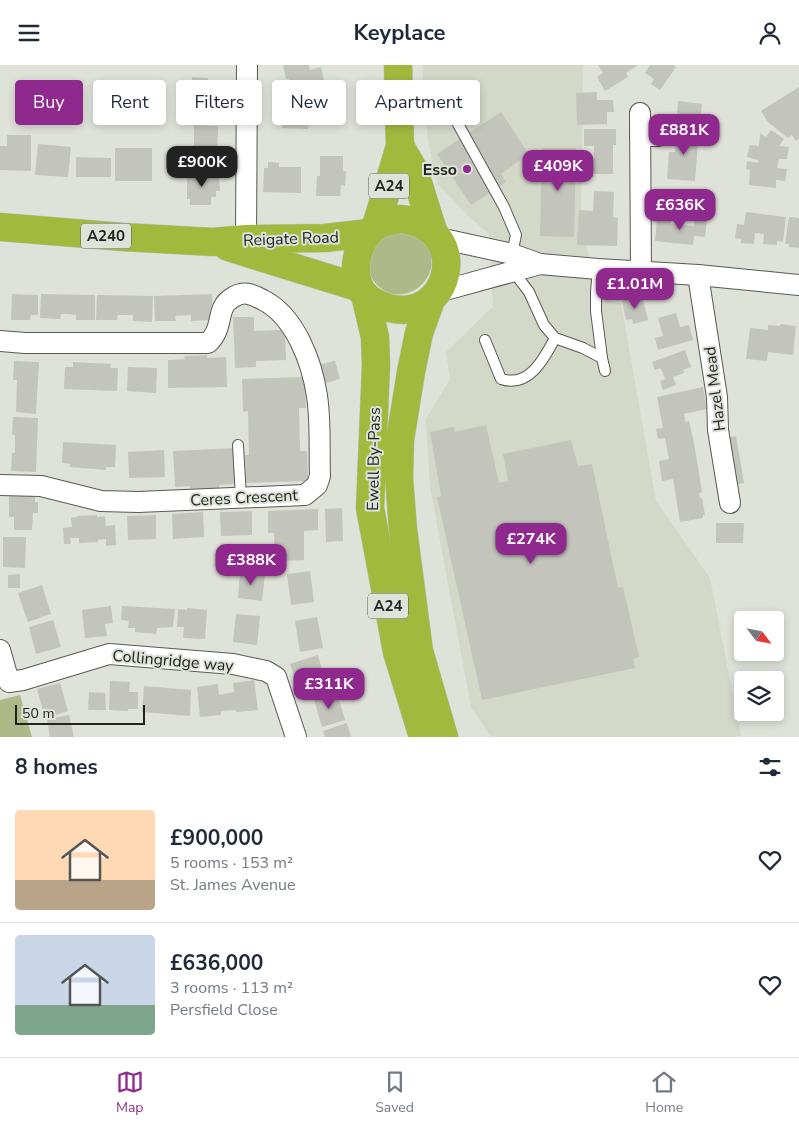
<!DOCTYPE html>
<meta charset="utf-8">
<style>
:root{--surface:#fff;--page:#f6f6f7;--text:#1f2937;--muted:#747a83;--line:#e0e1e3;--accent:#90298e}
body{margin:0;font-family:"Nunito Sans",sans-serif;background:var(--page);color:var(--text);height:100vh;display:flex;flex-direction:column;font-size:19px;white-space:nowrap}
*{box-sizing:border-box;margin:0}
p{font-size:16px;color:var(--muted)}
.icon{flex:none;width:28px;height:28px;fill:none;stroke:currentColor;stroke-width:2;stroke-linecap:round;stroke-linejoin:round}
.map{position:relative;height:672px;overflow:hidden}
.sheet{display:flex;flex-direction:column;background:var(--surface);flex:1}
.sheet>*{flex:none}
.top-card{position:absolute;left:15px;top:15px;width:500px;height:45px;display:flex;gap:10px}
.needle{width:32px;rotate:122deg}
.tools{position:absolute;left:734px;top:546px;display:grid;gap:10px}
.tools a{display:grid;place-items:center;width:50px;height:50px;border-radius:5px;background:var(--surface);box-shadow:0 2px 8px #0003;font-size:25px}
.scale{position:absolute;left:15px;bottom:12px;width:130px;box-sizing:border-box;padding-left:5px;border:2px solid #222320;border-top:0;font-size:14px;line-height:18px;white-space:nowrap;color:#222320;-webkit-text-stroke:4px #dfe2d9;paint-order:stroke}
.price{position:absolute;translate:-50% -42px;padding:0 11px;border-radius:10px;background:var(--accent);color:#fff;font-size:16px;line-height:32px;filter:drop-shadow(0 1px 2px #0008)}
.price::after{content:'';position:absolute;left:50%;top:30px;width:15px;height:11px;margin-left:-8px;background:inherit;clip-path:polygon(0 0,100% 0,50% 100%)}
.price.on{background:#222;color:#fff}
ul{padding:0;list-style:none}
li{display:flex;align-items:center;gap:15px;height:125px;padding:0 15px}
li+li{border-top:1px solid var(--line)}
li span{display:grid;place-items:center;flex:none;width:140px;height:100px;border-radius:5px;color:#555}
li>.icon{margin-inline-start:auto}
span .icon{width:60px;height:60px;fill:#fffc;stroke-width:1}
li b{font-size:21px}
h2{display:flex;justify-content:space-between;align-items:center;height:60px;padding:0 15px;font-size:21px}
.tag{padding:0 18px;border-radius:5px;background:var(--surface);box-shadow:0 2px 8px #0003;font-size:18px;line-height:45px}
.tag.on{background:var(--accent);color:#fff}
header{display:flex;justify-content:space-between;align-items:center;height:65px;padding:0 15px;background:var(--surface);font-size:22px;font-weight:700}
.dock{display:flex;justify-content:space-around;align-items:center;height:70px;border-top:1px solid var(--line);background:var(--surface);font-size:14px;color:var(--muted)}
.dock a{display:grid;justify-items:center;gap:2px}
.dock .on{color:var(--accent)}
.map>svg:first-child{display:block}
</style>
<header><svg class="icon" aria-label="menu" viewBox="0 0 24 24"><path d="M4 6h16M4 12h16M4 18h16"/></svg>Keyplace<svg class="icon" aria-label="person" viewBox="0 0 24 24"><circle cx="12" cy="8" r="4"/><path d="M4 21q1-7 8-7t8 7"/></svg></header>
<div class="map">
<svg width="799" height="672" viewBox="0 0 799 672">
<rect width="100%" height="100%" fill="#dfe2d9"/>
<polygon fill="#d3d8c8" points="422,0 583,0 581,164 604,235 621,238 656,436 710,513 741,671 734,672 491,672 471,642 430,422 426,354 450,314 446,287 482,252 493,242 489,169 464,147 437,118 428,76"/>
<g fill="#aeb98a">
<path d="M408,166C414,170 422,175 426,180C447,210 405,246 378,221C375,218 371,213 370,208C368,201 370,192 370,185L386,169Z"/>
<polygon points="20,630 32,672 0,672 0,635"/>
</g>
<g fill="#c3c5bc">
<polygon points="283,0 309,0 310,5 321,2 324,16 291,24 289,14 286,14"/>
<polygon points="598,0 638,0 626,8 628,12 605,26 597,12 603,8"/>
<polygon points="650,0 673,0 676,2 660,25 651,19 654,14 645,8"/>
<polygon points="192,12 208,13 208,21 216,21 215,41 219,41 218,59 189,59 190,21 192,21"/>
<polygon points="799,22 799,74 796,76 792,70 788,73 768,57 761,46"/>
<polygon points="296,25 311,26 311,35 316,35 319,39 319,45 317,48 313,47 312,58 309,58 308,64 282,63 283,46 286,46 286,33 295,34"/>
<polygon points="597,27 597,35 613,35 614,47 607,47 607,59 577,60 576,28"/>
<polygon points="678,36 702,39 699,63 670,60 671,49 677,50"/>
<polygon points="501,47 529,89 501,109 506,117 471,140 437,89"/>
<polygon points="194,60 218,61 217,94 215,94 215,107 201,107 201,95 184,95 181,93 181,84 183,81 194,81"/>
<polygon points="677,62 699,64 695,116 667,114 669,87 675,87"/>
<polygon points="584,64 616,64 616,80 613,80 613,109 594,109 594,81 584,81"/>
<polygon points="771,65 784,74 779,81 789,82 787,94 779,94 778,99 777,103 787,104 785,116 776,115 776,123 749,120 750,105 746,104 747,96 758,98 758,95 747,92 750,80 759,81 760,68 766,72"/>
<polygon points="7,70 31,70 31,106 0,105 0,81 7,81"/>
<polygon points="38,79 71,82 68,112 35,110"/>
<rect x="115" y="83" width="37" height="33"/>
<polygon points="542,83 576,83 574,172 540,171"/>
<polygon points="320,91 343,91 343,106 346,106 345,121 341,120 340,131 316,131 317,111 320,111"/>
<polygon points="76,92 111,93 111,112 76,112"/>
<polygon points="268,97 279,98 279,102 301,102 301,128 263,127 264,103 268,103"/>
<polygon points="187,109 219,109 220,126 216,126 216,132 211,132 211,140 190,140 190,134 187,134"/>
<polygon points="594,126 614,127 613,152 618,153 617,181 577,180 579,145 593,146"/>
<polygon points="746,147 786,152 783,177 777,176 777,180 763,179 764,169 755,168 754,179 741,178 741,174 735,173 737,159 744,160"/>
<polygon points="789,152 799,153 799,183 789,182 789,179 785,179"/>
<polygon points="657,153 672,154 671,159 694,161 695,153 707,154 705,172 694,171 693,180 655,176"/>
<polygon points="12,229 38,230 38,250 31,250 30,255 11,255"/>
<polygon points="41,229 95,230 95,255 76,255 76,250 68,249 61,249 60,254 40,253"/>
<polygon points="212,229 213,255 191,256 191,250 175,251 176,256 155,256 154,231"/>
<polygon points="97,230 153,231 152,257 133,256 133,250 118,250 117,255 96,255"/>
<polygon points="642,230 648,255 633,259 632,254 626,255 622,236"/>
<polygon points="676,248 680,262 689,260 693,275 658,285 655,273 663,271 658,253"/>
<polygon points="233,252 254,252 254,266 285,265 286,295 256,296 256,302 235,303"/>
<polygon points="781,259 796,261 793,290 768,287 767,296 746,294 750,263 768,265 768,260 780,261"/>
<polygon points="685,285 691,302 683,305 684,308 673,312 676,320 663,325 660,316 665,314 661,303 655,305 652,297"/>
<polygon points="207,290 207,293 226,292 227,322 168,323 168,295 185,294 184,291"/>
<polygon points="14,296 39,297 36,349 16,347 17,315 13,315"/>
<polygon points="335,296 340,314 326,318 321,299"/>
<polygon points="73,297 111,299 110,303 118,303 117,326 64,324 65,302 73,302"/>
<polygon points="128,302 157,303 156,328 127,326"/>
<polygon points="305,312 306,343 299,343 300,386 307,386 308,416 246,418 245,390 249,390 248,346 243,347 242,314"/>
<polygon points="703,322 707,344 684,349 685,357 689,356 694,378 702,427 699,428 700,433 702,433 705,450 703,450 703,453 680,457 673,414 662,416 659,396 669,394 665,373 658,374 656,364 663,363 657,332"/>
<polygon points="13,352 38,353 36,407 11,406 12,388 15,388 15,370 12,370"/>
<polygon points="486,360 499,418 508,416 503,389 571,375 578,401 592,399 618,523 623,522 639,592 633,594 635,603 482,635 437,432 441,431 430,367 454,362 455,367"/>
<polygon points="736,371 744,418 733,420 725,373"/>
<polygon points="63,377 116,380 115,402 106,402 106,405 70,402 70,399 62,398"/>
<polygon points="235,383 236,419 219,420 219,423 190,424 190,421 175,422 173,386"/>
<polygon points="164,385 165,412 129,413 128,387"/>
<polygon points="9,429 35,429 35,437 38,437 38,448 33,448 32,465 14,465 14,452 9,452"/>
<polygon points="342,443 343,476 326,477 325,444"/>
<polygon points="318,444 318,465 304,466 304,495 275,496 274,468 268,468 268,446"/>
<polygon points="252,446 252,470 221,471 220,447"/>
<polygon points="203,447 204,472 173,474 172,449"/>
<polygon points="97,450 97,452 105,451 106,461 115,460 116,480 106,481 106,474 98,475 98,477 79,478 79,473 70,473 71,479 64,479 63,463 72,462 71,453 77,452 77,451"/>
<polygon points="156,450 156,474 128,475 127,451"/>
<polygon points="716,458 744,458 743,478 716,478"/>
<polygon points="3,472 26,472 25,503 3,502"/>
<polygon points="310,506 314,537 291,540 287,509"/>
<polygon points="240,507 265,509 262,536 238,533"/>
<polygon points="20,509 20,523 8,523 8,510"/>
<polygon points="42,520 51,549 28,557 18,528"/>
<polygon points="111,541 113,558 105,559 107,571 85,573 82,545"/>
<polygon points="122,541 175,544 173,562 157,563 156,569 135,567 135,563 128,563 129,556 121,555"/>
<polygon points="187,543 207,545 205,574 183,573 184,562 177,562 178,544 187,545"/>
<polygon points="236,549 260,551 257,580 233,577"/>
<polygon points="317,552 323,583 300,587 295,556"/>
<polygon points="53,555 61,582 36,589 29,562"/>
<polygon points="318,590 327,626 311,631 306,616 297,619 290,599"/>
<polygon points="254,615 258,645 236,647 236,645 221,646 221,650 200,652 197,622 218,619 219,630 234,627 233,618"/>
<polygon points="110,616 130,617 129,627 138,627 138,644 128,644 128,646 109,645"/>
<polygon points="60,618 68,646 45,653 37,624"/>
<polygon points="144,621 191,625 190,651 142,647"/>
<polygon points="89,627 105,628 106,645 88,645"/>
<polygon points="337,628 345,655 322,662 314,635"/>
<polygon points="69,650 74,672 50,672 47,654"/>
<polygon points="347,658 351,672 325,672 323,666"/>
</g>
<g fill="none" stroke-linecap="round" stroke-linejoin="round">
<defs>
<g id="lane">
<polyline points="400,40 448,41 504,142 516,170 512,189"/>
<polyline points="598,204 596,227 596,246 602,293 605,306"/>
<polyline points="513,206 529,227 544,260 555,273 583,283 602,293"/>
<path d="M485,275L501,314C529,323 544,294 555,273"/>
<polyline points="238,380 241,433"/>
</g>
<g id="street">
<polyline points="640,48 641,207"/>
<polyline points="640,71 658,71"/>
<polyline points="439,173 512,189 540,199 598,204 698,210 799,220"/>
<polyline points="246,174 247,0"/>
<polyline points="698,210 717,332 718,365 730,438"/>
<polyline points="438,227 540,199"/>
<path d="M0,276L25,278H208C225,262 215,243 232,233C243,225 252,229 263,235C295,251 312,297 317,331C321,357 319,385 320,411L317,420L305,430L138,437L101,436L41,421L0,420"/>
<polyline points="0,585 9,617 23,615 109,589 233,599 266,606 276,612 296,672"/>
</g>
<g id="highway">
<polyline points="400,81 414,105 433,166"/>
<path d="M400,154C473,161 452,259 389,243C378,240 367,235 361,225C350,205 358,175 375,162C382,157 392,156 400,154Z"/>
<polyline points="376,161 400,81 398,0"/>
<polyline points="0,162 123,172 213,177 246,174 325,173 369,168"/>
<polyline points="228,182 360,223"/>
<polyline points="365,230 375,272 376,300 370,443 397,587 423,672"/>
<polyline points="431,235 419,268 411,307 400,375 399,413 403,464 419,586 444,672"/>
</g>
</defs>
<use href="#lane" stroke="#585a53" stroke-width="12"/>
<use href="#street" stroke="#585a53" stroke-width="22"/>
<use href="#highway" stroke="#c1c1c1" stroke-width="29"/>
<use href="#lane" stroke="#fff" stroke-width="10"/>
<use href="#street" stroke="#fff" stroke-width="20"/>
<use href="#highway" stroke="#a3b93e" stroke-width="28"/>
</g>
<circle fill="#90298e" stroke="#dfe2d9" stroke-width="2" cx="467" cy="104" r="5"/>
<g text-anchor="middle" stroke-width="4" stroke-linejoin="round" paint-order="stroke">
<g fill="#dfe2d9" stroke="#5b5c58" stroke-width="1">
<rect x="369" y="108.5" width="40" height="25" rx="4"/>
<rect x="81" y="158.5" width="50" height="25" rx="4"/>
<rect x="368" y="528.5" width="40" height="25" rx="4"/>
</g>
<g font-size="15" font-weight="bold" fill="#222320">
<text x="389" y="126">A24</text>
<text x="106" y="176">A240</text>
<text x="388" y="546">A24</text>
</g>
<g font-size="16" font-weight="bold" fill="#222320" stroke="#dfe2d9" text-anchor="end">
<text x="457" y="110">Esso</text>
</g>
<g font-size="16" fill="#222320" stroke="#dfe2d9">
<text transform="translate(291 173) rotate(-2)" y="6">Reigate Road</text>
<text transform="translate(714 324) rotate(-97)" y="6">Hazel Mead</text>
<text transform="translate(373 394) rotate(-89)" y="6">Ewell By-Pass</text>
<text transform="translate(244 432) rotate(-3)" y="6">Ceres Crescent</text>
<text transform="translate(173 595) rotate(5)" y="6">Collingridge way</text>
</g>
</g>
</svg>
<div class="tools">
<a><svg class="needle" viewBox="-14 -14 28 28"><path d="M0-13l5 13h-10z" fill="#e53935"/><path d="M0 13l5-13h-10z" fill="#747a83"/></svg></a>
<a><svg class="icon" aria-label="layers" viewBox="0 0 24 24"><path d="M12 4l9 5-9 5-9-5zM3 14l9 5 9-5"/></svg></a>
</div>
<div class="scale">50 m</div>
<b class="price" style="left:684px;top:91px">£881K</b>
<b class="price on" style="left:202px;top:123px">£900K</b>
<b class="price" style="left:558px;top:127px">£409K</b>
<b class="price" style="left:680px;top:166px">£636K</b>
<b class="price" style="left:635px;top:245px">£1.01M</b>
<b class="price" style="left:531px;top:500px">£274K</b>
<b class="price" style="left:251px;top:521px">£388K</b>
<b class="price" style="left:329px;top:645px">£311K</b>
<div class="top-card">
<a class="tag on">Buy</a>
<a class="tag">Rent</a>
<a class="tag">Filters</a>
<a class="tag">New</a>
<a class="tag">Apartment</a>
</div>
</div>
<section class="sheet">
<h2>8 homes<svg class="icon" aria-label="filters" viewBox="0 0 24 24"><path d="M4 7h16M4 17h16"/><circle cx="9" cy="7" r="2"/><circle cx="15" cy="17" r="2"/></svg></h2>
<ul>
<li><span style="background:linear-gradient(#ffd9b3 70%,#b9a48a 0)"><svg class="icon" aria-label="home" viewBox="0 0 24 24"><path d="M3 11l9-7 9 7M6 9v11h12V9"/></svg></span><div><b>£900,000</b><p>5 rooms · 153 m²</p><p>St. James Avenue</p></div><svg class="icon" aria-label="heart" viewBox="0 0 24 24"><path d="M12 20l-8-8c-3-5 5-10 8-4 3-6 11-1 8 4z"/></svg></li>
<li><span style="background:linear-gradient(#c9d6e8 70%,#7fa58c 0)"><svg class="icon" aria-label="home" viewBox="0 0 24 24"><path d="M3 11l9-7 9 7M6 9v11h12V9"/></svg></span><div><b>£636,000</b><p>3 rooms · 113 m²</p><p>Persfield Close</p></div><svg class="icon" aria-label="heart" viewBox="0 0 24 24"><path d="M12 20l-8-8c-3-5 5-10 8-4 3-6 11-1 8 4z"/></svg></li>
</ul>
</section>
<nav class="dock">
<a class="on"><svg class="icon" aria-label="map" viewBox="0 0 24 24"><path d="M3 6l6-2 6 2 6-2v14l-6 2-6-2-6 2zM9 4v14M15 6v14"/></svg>Map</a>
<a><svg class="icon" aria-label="saved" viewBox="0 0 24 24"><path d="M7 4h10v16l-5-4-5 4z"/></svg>Saved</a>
<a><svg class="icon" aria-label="home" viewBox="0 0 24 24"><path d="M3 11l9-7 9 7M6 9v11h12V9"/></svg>Home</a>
</nav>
